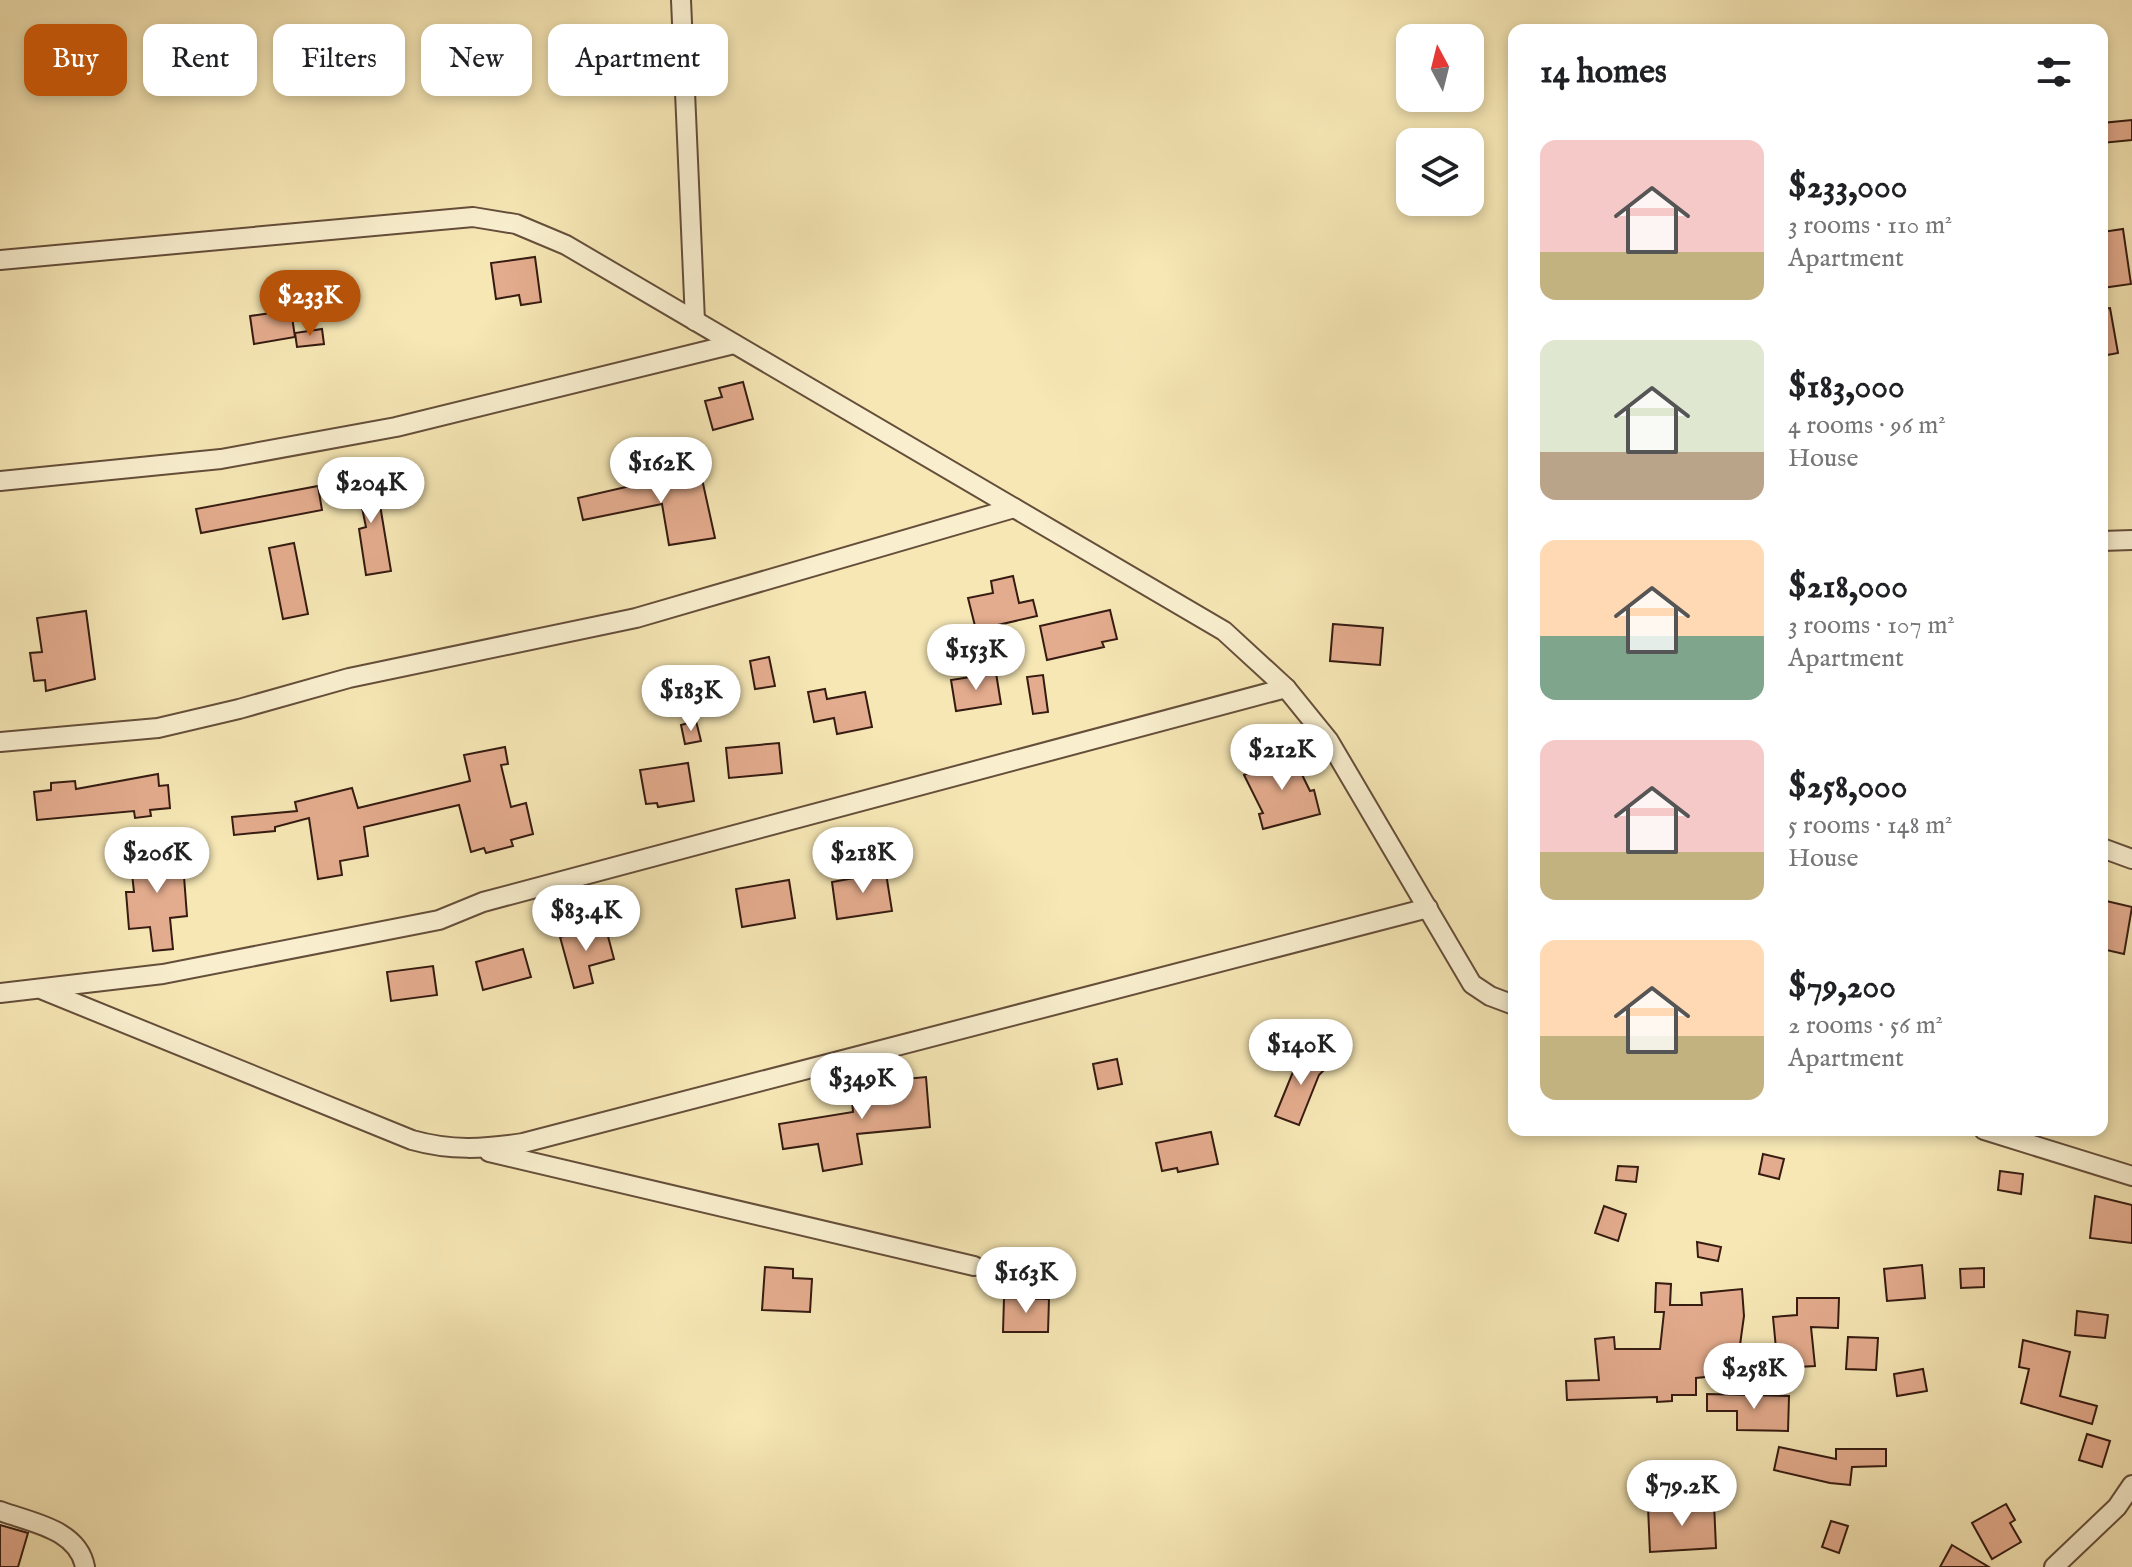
<!DOCTYPE html>
<meta charset="utf-8">
<style>
:root{--surface:#fff;--page:#f6f6f6;--text:#202124;--muted:#757577;--accent:#b45309}
body{margin:0;font-family:"IM FELL English",serif;background:var(--page);color:var(--text);height:100vh;display:flex;flex-direction:column;font-size:30px;white-space:nowrap}
*{box-sizing:border-box;margin:0}
p{font-size:26px;color:var(--muted)}
.icon{flex:none;width:44px;height:44px;fill:none;stroke:currentColor;stroke-width:2;stroke-linecap:round;stroke-linejoin:round}
.map{position:relative;flex:1;overflow:hidden}
.side{position:absolute;left:1508px;top:24px;width:600px;height:1112px;display:flex;flex-direction:column;background:var(--surface);border-radius:16px;box-shadow:0 4px 12px #0003}
.side>*{flex:none}
.banner{position:absolute;left:24px;top:24px;width:760px;height:72px;display:flex;gap:16px}
.needle{width:52px;rotate:353deg}
.fabs{position:absolute;left:1396px;top:24px;display:grid;gap:16px}
.fabs a{display:grid;place-items:center;width:88px;height:88px;border-radius:16px;background:var(--surface);box-shadow:0 4px 12px #0003;font-size:40px}
.price{position:absolute;translate:-50% -68px;padding:0 18px;border-radius:28px;background:#fff;color:#222;font-size:26px;line-height:52px;filter:drop-shadow(0 2px 4px #0008)}
.price::after{content:'';position:absolute;left:50%;top:48px;width:24px;height:18px;margin-left:-12px;background:inherit;clip-path:polygon(0 0,100% 0,50% 100%)}
.price.current{background:var(--accent);color:#fff}
ul{padding:0;list-style:none}
li{display:flex;align-items:center;gap:24px;height:200px;padding:0 32px}
li span{display:grid;place-items:center;flex:none;width:224px;height:160px;border-radius:16px;color:#555}
li>.icon{margin-inline-start:auto}
span .icon{width:96px;height:96px;fill:#fffc;stroke-width:1}
li b{font-size:34px}
h2{display:flex;justify-content:space-between;align-items:center;height:96px;padding:0 32px;font-size:34px}
.chip{padding:0 28px;border-radius:16px;background:var(--surface);box-shadow:0 4px 12px #0003;font-size:28px;line-height:72px}
.chip.current{background:var(--accent);color:#fff}
.map>svg:first-child{display:block}
</style>
<div class="map">
<svg width="2132" height="1567" viewBox="0 0 2132 1567">
<rect width="100%" height="100%" fill="#f6e7b5"/>
<filter id="stains"><feTurbulence type="fractalNoise" baseFrequency=".0025" numOctaves="4"/><feColorMatrix values="0 0 0 0 .2 0 0 0 0 .09 0 0 0 0 .02 0 0 0 .5 -.17"/></filter>
<radialGradient id="worn" r=".72"><stop offset=".6" stop-color="#630" stop-opacity="0"/><stop offset="1" stop-color="#630" stop-opacity=".3"/></radialGradient>
<g fill="#e4ac8e" stroke="#351b11" stroke-width="2">
<polygon points="2132,120 2132,140 2102,143 2102,123"/>
<polygon points="2123,229 2131,284 2102,288 2102,232"/>
<polygon points="535,257 541,302 521,305 519,295 496,299 491,263"/>
<polygon points="2110,308 2118,353 2102,356 2102,309"/>
<polygon points="291,310 295,337 254,344 250,316"/>
<polygon points="322,329 324,344 297,347 295,333"/>
<polygon points="743,382 753,419 713,430 705,401 722,397 719,388"/>
<polygon points="700,470 715,538 669,545 662,504 583,520 578,498"/>
<polygon points="375,475 391,571 366,575 359,529 366,527 361,503 353,505 349,479"/>
<polygon points="318,486 322,510 201,533 196,509"/>
<polygon points="294,543 308,614 283,619 269,548"/>
<polygon points="1013,576 1019,603 1033,600 1037,616 976,630 968,598 993,593 991,581"/>
<polygon points="1110,610 1117,639 1102,642 1104,647 1047,660 1040,626"/>
<polygon points="86,611 95,679 46,691 45,680 34,681 30,653 42,652 37,618"/>
<polygon points="1333,624 1383,628 1380,665 1330,661"/>
<polygon points="769,657 775,686 755,689 750,661"/>
<polygon points="996,673 1001,704 956,711 951,680"/>
<polygon points="1043,675 1048,712 1033,714 1027,677"/>
<polygon points="825,689 827,699 865,692 872,727 837,734 834,718 814,722 808,692"/>
<polygon points="696,721 701,741 685,744 681,725"/>
<polygon points="779,743 782,773 729,778 726,748"/>
<polygon points="505,747 508,764 501,765 511,807 526,803 533,834 511,840 513,846 486,853 484,848 471,852 459,805 364,827 368,856 340,861 342,875 318,879 309,818 275,827 275,831 234,835 232,817 297,811 295,802 352,788 358,808 470,781 464,755"/>
<polygon points="1291,752 1310,791 1314,790 1320,814 1263,829 1259,814 1263,813 1244,775"/>
<polygon points="688,763 694,801 658,807 657,803 646,804 640,770"/>
<polygon points="158,774 159,786 168,785 170,808 150,810 151,816 135,818 134,811 37,820 34,792 51,790 51,783 75,781 76,789"/>
<polygon points="182,850 187,916 170,918 173,949 153,951 150,927 129,929 126,892 134,892 130,855"/>
<polygon points="885,867 892,911 837,919 832,882 860,877 859,872"/>
<polygon points="789,880 795,918 742,927 736,889"/>
<polygon points="2102,900 2132,907 2124,954 2102,949"/>
<polygon points="605,925 614,959 589,966 593,983 574,988 560,937"/>
<polygon points="523,949 531,977 483,990 476,962"/>
<polygon points="433,966 437,995 391,1001 387,972"/>
<polygon points="1312,1047 1329,1065 1319,1075 1299,1125 1275,1116 1297,1062"/>
<polygon points="1117,1059 1122,1084 1098,1089 1093,1064"/>
<polygon points="926,1077 930,1127 857,1134 862,1164 823,1171 818,1144 783,1149 779,1124 853,1112 851,1089 874,1087 873,1082"/>
<polygon points="1211,1132 1218,1164 1178,1172 1177,1168 1162,1171 1156,1143"/>
<polygon points="1763,1154 1784,1159 1779,1179 1759,1174"/>
<polygon points="1618,1166 1638,1167 1636,1182 1616,1180"/>
<polygon points="2000,1171 2023,1174 2021,1194 1998,1190"/>
<polygon points="2095,1196 2132,1205 2132,1243 2090,1238"/>
<polygon points="1604,1206 1626,1214 1618,1241 1595,1233"/>
<polygon points="1697,1242 1721,1247 1718,1261 1698,1257"/>
<polygon points="1922,1265 1925,1298 1887,1301 1884,1269"/>
<polygon points="765,1267 793,1269 793,1278 812,1279 810,1312 762,1310"/>
<polygon points="1984,1268 1984,1287 1961,1288 1960,1269"/>
<polygon points="1656,1283 1671,1284 1670,1305 1702,1305 1701,1293 1742,1289 1744,1316 1736,1374 1696,1378 1696,1395 1672,1395 1672,1401 1657,1402 1657,1397 1567,1400 1566,1381 1599,1380 1595,1339 1614,1337 1615,1349 1660,1349 1664,1312 1655,1312"/>
<polygon points="1004,1298 1049,1299 1048,1332 1003,1332"/>
<polygon points="1797,1298 1839,1298 1838,1328 1811,1327 1815,1366 1798,1367 1797,1357 1777,1359 1773,1317 1797,1315"/>
<polygon points="2077,1311 2108,1315 2105,1338 2075,1335"/>
<polygon points="1848,1337 1878,1338 1876,1370 1846,1369"/>
<polygon points="2023,1340 2070,1352 2060,1396 2097,1406 2092,1424 2021,1403 2029,1369 2019,1367"/>
<polygon points="1923,1369 1927,1391 1897,1396 1894,1374"/>
<polygon points="1707,1394 1789,1396 1788,1431 1737,1430 1737,1411 1707,1411"/>
<polygon points="2087,1434 2110,1441 2102,1467 2079,1460"/>
<polygon points="1779,1447 1836,1459 1836,1449 1886,1449 1886,1466 1852,1467 1850,1485 1830,1483 1774,1470"/>
<polygon points="1714,1503 1716,1548 1650,1552 1648,1507"/>
<polygon points="2006,1504 2015,1520 2010,1523 2021,1542 1992,1559 1972,1523"/>
<polygon points="1831,1521 1848,1526 1839,1553 1822,1547"/>
<polygon points="0,1525 28,1533 18,1567 0,1567"/>
<polygon points="1952,1545 1989,1567 1940,1567"/>
</g>
<g fill="none" stroke-linecap="round" stroke-linejoin="round">
<defs>
<g id="street">
<polyline points="681,0 695,321"/>
<polyline points="0,260 473,217 516,224 566,245 1224,631 1286,688 1329,741 1472,984 1490,996 1514,1005"/>
<polyline points="0,481 221,459 396,427 734,344"/>
<polyline points="2102,541 2132,540"/>
<polyline points="0,742 158,728 239,709 349,678 636,618 1014,508"/>
<polyline points="2102,848 2132,859"/>
<path d="M43,990L412,1140C451,1151 484,1149 523,1143L1428,908"/>
<polyline points="0,993 163,974 439,920 483,902 1286,688"/>
<polyline points="1984,1130 2132,1176"/>
<polyline points="489,1152 974,1266"/>
<path d="M0,1511C32,1523 78,1529 85,1567"/>
<polyline points="2054,1567 2117,1507 2132,1485"/>
</g>
</defs>
<use href="#street" stroke="#654e3a" stroke-width="22"/>
<use href="#street" stroke="#f9efcf" stroke-width="18"/>
</g>
<rect width="100%" height="100%" filter="url(#stains)"/>
<rect width="100%" height="100%" fill="url(#worn)"/>
</svg>
<div class="fabs">
<a><svg class="needle" viewBox="-14 -14 28 28"><path d="M0-13l5 13h-10z" fill="#e53935"/><path d="M0 13l5-13h-10z" fill="#757577"/></svg></a>
<a><svg class="icon" aria-label="layers" viewBox="0 0 24 24"><path d="M12 4l9 5-9 5-9-5zM3 14l9 5 9-5"/></svg></a>
</div>
<b class="price current" style="left:310px;top:338px">$233K</b>
<b class="price" style="left:661px;top:505px">$162K</b>
<b class="price" style="left:371px;top:525px">$204K</b>
<b class="price" style="left:976px;top:692px">$153K</b>
<b class="price" style="left:691px;top:733px">$183K</b>
<b class="price" style="left:1282px;top:792px">$212K</b>
<b class="price" style="left:157px;top:895px">$206K</b>
<b class="price" style="left:863px;top:895px">$218K</b>
<b class="price" style="left:586px;top:953px">$83.4K</b>
<b class="price" style="left:1301px;top:1087px">$140K</b>
<b class="price" style="left:862px;top:1121px">$349K</b>
<b class="price" style="left:1026px;top:1315px">$163K</b>
<b class="price" style="left:1754px;top:1411px">$258K</b>
<b class="price" style="left:1682px;top:1528px">$79.2K</b>
<div class="banner">
<a class="chip current">Buy</a>
<a class="chip">Rent</a>
<a class="chip">Filters</a>
<a class="chip">New</a>
<a class="chip">Apartment</a>
</div>
<section class="side">
<h2>14 homes<svg class="icon" aria-label="filters" viewBox="0 0 24 24"><path d="M4 7h16M4 17h16"/><circle cx="9" cy="7" r="2"/><circle cx="15" cy="17" r="2"/></svg></h2>
<ul>
<li><span style="background:linear-gradient(#f6c9c9 70%,#c2b280 0)"><svg class="icon" aria-label="home" viewBox="0 0 24 24"><path d="M3 11l9-7 9 7M6 9v11h12V9"/></svg></span><div><b>$233,000</b><p>3 rooms · 110 m²</p><p>Apartment</p></div></li>
<li><span style="background:linear-gradient(#dfe7d0 70%,#b9a48a 0)"><svg class="icon" aria-label="home" viewBox="0 0 24 24"><path d="M3 11l9-7 9 7M6 9v11h12V9"/></svg></span><div><b>$183,000</b><p>4 rooms · 96 m²</p><p>House</p></div></li>
<li><span style="background:linear-gradient(#ffd9b3 60%,#7fa58c 0)"><svg class="icon" aria-label="home" viewBox="0 0 24 24"><path d="M3 11l9-7 9 7M6 9v11h12V9"/></svg></span><div><b>$218,000</b><p>3 rooms · 107 m²</p><p>Apartment</p></div></li>
<li><span style="background:linear-gradient(#f6c9c9 70%,#c2b280 0)"><svg class="icon" aria-label="home" viewBox="0 0 24 24"><path d="M3 11l9-7 9 7M6 9v11h12V9"/></svg></span><div><b>$258,000</b><p>5 rooms · 148 m²</p><p>House</p></div></li>
<li><span style="background:linear-gradient(#ffd9b3 60%,#c2b280 0)"><svg class="icon" aria-label="home" viewBox="0 0 24 24"><path d="M3 11l9-7 9 7M6 9v11h12V9"/></svg></span><div><b>$79,200</b><p>2 rooms · 56 m²</p><p>Apartment</p></div></li>
</ul>
</section>
</div>
